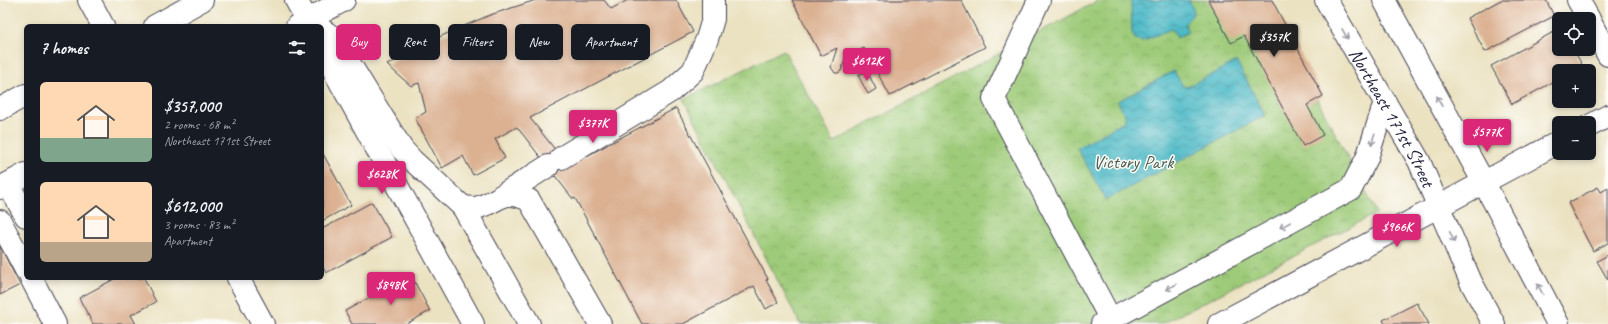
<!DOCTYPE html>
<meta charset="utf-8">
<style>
:root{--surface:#171b24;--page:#242831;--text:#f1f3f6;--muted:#9ea1a6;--accent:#db2777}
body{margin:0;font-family:Caveat,sans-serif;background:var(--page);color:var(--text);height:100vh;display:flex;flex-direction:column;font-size:15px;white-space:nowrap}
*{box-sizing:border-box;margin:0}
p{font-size:13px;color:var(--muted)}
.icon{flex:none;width:22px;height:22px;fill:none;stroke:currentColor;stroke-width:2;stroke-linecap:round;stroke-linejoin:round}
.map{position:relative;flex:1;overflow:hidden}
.details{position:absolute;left:24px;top:24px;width:300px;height:256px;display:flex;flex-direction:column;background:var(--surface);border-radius:6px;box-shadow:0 2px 6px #0003}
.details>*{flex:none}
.guide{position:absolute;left:336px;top:24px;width:380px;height:36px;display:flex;gap:8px}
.tools{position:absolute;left:1552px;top:12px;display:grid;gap:8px}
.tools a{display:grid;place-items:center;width:44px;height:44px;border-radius:6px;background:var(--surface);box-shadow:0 2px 6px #0003;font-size:20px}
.price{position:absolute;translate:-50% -34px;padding:0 9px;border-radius:4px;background:var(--accent);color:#fff;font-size:13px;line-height:26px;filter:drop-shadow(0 1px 2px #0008)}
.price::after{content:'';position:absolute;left:50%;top:24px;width:12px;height:9px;margin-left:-6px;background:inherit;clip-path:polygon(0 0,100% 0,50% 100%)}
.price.current{background:#222;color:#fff}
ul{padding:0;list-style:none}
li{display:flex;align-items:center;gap:12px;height:100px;padding:0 16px}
li span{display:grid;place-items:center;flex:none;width:112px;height:80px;border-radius:6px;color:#555}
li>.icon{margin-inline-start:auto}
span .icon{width:48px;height:48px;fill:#fffc;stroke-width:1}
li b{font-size:17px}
h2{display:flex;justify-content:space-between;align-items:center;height:48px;padding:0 16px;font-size:17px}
.tag{padding:0 14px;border-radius:6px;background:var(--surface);box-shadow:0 2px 6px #0003;font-size:14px;line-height:36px}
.tag.current{background:var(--accent);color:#fff}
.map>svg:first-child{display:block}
</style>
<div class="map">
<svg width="1608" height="324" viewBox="0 0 1608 324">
<defs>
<pattern id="park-crowns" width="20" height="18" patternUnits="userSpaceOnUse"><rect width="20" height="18" fill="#9ecb79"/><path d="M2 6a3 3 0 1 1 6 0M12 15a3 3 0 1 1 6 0" fill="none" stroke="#88ae6a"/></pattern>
<pattern id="water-waves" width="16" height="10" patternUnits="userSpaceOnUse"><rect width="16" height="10" fill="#4dbac7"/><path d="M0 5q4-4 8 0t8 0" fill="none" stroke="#4097a3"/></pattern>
</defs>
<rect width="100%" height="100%" fill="#fdfcf7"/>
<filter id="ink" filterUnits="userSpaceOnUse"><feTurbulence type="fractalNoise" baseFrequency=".025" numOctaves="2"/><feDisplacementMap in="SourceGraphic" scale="8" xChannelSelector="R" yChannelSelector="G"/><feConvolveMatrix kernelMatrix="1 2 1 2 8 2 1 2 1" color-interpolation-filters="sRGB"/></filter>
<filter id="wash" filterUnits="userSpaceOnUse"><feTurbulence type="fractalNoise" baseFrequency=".012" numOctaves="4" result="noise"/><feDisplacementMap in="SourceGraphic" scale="16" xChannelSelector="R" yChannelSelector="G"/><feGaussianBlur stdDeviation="0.9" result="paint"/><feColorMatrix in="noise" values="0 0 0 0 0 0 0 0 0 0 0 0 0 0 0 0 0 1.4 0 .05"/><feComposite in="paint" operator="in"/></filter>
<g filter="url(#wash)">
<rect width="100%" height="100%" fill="#ebe2c1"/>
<polygon fill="url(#park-crowns)" stroke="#60765a" points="1099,0 1265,0 1377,213 1162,324 800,324 684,99 784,50 834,142"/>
<g fill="url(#water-waves)" stroke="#386e81">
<path d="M1131,0H1189C1196,13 1194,14 1185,23L1188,32L1177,38L1173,30L1171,29L1142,41L1135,39L1132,32Z"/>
<polygon points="1235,62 1237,62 1265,115 1264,116 1106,200 1077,148 1125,121 1125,115 1118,102 1118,101 1174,71 1183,86 1187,87"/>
</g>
<g id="blocks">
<g fill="#dbb192">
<polygon points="536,0 604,0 611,9 628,0 676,0 693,32 530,118 568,166 676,108 768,279 766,280 778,302 766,309 754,286 683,324 642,324 575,198 573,199 517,127 495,139 505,158 473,175 463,156 442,168 415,118 426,112 419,83 411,86 387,65 437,38 464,26 490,15"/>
<polygon points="792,0 961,0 985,47 890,96 864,48 846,57 841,71 838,73 835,73 831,67 837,48 821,56"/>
<polygon points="1208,0 1272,0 1323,96 1307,105 1323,135 1303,146 1244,36 1231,43"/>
<polygon points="1501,0 1546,0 1554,16 1485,52 1467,18"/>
<polygon points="1559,29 1559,49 1573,49 1583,66 1574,71 1559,71 1559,79 1512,104 1491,66"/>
<polygon points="867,71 876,89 868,94 858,75"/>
<polygon points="322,152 351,205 322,221"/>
<polygon points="1598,187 1601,192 1608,188 1608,243 1593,251 1568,203"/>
<polygon points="372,202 392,237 326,273 322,265 322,229"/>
<polygon points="0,246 20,285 0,295"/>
<polygon points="1608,255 1608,280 1597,261"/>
<polygon points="411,275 430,311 406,324 352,324 345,311"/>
<polygon points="116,278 144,278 156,302 131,315 136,324 93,324 79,298"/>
<polygon points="1417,303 1429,324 1385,324 1383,320"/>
</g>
</g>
</g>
<g filter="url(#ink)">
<use href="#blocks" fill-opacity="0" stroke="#403f4f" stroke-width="1"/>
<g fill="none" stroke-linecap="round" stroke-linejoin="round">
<defs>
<g id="minor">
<polyline points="89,0 103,26"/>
<polyline points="296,0 310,26"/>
<polyline points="1039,0 994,99 1113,324"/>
<path id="s1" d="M1326,0L1419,161L1471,282L1494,324"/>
<polyline points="1384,0 1484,183 1558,324"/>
<polyline points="1578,0 1589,19"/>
<polyline points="1589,20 1608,55"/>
<polyline points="155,26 202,0"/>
<polyline points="297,26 344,0"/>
<polyline points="322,30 334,38 402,149 412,160 463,207 529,324"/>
<polyline points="322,49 473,324"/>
<polyline points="0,109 26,95"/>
<polyline points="1589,126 1608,116"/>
<polyline points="561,158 671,91 693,71 707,39 713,19 713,0"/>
<polyline points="8,184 26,216"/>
<polyline points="0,188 26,174"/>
<polyline points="501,196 548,166"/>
<path d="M463,207C468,207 474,209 479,207C502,200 502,188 529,200L600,324"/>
<polyline points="0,221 26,270"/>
<polyline points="31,278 55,324"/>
<polyline points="238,278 263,324"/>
<polyline points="1102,324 1351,189 1367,158 1385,102"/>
<polyline points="1219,324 1559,142"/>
</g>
</defs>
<use href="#minor" stroke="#403f4f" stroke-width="24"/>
<use href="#minor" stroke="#fff" stroke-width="22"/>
</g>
<defs><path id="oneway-shaft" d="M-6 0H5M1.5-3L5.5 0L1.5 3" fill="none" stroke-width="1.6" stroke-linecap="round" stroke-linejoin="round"/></defs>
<g stroke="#9c9ca7">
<use href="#oneway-shaft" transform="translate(1345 34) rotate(60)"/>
<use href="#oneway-shaft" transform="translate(1439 101) rotate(-119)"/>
<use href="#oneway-shaft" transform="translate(1373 139) rotate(107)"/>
<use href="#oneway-shaft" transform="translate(1285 225) rotate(152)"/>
<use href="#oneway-shaft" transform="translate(1452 237) rotate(66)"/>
<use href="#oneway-shaft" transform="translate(1171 287) rotate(152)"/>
<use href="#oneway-shaft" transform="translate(1540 289) rotate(-118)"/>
</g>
</g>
<g text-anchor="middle" stroke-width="3" stroke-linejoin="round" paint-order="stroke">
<g font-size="19" fill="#22223b" stroke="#fdfcf7">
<text dy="7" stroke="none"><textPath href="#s1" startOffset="135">Northeast 171st Street</textPath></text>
</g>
<g font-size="19" fill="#4d5d51" stroke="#fdfcf7">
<text x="1133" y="168">Victory Park</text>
</g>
</g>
</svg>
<div class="tools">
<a><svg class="icon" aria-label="locate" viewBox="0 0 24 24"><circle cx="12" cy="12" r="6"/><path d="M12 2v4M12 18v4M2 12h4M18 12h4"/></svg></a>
<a>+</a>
<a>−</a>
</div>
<b class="price current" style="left:1274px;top:58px">$357K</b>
<b class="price" style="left:867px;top:82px">$612K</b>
<b class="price" style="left:593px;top:144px">$377K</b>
<b class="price" style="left:1487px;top:153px">$577K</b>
<b class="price" style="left:382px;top:195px">$628K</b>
<b class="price" style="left:1397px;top:248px">$966K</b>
<b class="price" style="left:391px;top:306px">$848K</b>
<div class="guide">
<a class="tag current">Buy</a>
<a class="tag">Rent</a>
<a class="tag">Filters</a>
<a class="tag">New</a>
<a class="tag">Apartment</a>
</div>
<section class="details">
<h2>7 homes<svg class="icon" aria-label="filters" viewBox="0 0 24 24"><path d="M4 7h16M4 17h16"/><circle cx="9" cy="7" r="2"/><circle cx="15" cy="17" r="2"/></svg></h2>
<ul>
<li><span style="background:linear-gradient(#ffd9b3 70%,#7fa58c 0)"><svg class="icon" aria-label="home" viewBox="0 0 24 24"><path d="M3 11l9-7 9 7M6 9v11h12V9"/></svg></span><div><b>$357,000</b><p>2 rooms · 68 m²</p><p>Northeast 171st Street</p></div></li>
<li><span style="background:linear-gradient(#ffd9b3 75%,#b9a48a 0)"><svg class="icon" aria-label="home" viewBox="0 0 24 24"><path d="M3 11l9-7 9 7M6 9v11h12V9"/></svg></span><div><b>$612,000</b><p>3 rooms · 83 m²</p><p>Apartment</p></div></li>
</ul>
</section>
</div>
